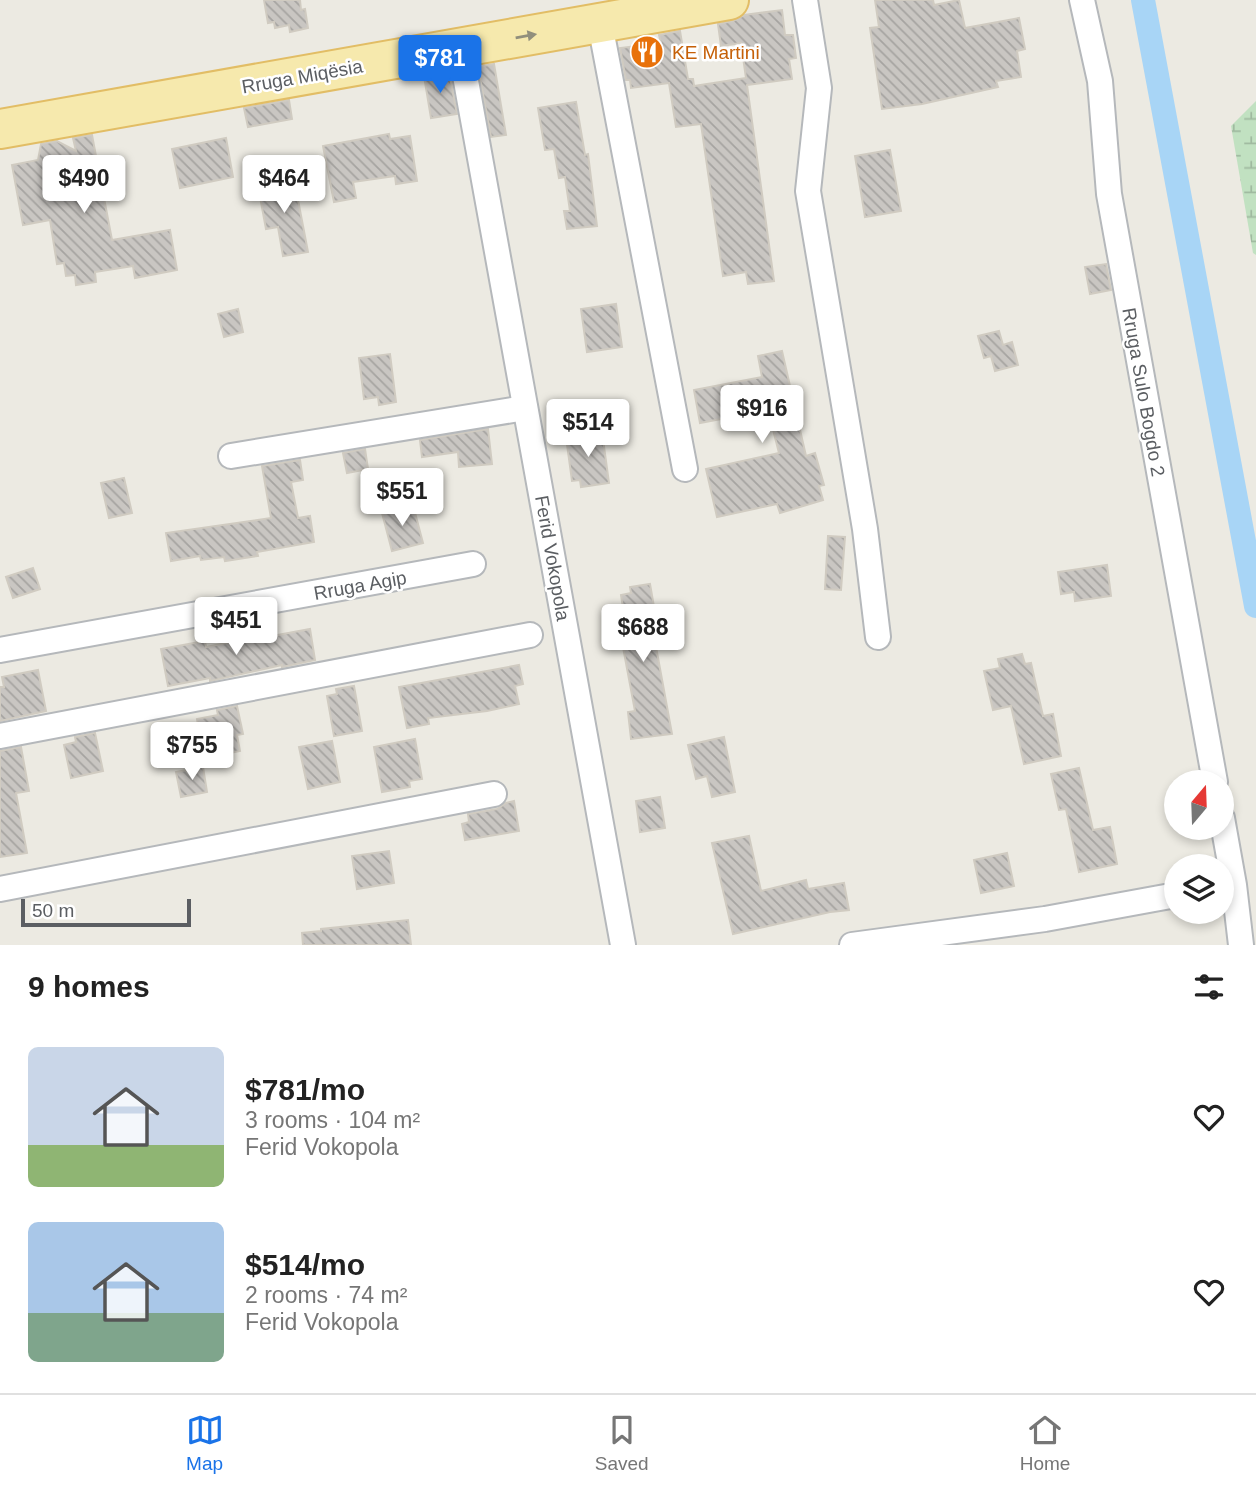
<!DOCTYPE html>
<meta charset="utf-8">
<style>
:root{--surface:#fff;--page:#f2f2f2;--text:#222;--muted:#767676;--line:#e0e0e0;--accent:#1a73e8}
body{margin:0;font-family:Arial,sans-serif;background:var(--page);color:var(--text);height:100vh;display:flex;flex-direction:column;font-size:26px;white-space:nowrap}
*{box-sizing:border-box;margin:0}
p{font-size:23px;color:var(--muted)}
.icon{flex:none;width:38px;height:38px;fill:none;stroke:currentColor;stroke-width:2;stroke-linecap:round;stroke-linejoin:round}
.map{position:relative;height:945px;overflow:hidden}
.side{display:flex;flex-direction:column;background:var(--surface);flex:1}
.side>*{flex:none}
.needle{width:46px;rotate:19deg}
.fabs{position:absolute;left:1164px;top:770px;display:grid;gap:14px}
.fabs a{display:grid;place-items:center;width:70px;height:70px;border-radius:50%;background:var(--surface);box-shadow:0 4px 10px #0003;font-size:35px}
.scale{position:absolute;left:21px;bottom:18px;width:170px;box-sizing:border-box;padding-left:7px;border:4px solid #5b5e62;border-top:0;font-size:19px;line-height:24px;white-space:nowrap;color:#5b5e62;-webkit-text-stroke:5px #fff;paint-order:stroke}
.price{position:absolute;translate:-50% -60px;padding:0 16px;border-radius:7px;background:#fff;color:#222;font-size:23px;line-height:46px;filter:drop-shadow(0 2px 4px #0008)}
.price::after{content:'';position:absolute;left:50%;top:42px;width:21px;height:16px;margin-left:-10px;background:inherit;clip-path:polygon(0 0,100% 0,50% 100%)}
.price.on{background:var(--accent);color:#fff}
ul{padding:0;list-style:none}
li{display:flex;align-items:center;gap:21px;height:175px;padding:0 28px}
li span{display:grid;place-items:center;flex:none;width:196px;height:140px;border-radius:10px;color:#555}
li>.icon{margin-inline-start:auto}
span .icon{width:84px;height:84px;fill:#fffc;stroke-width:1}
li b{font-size:30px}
h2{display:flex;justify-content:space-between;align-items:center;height:84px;padding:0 28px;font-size:30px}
.menu{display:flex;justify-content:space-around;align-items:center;height:98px;border-top:2px solid var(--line);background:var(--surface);font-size:19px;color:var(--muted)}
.menu a{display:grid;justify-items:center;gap:4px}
.menu .on{color:var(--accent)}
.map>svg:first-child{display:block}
</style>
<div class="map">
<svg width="1256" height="945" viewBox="0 0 1256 945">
<defs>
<pattern id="wetland-marsh" width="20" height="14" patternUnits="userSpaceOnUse" patternTransform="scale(1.75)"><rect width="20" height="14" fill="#c1e1c1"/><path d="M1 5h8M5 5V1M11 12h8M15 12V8" fill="none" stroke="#a0baa0"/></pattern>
<pattern id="building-back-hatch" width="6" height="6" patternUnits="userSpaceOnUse" patternTransform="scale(1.75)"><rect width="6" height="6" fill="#c9c6c2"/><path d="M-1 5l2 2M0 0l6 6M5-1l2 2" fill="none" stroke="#a6a4a1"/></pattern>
</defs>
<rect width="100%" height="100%" fill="#eceae2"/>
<polygon fill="url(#wetland-marsh)" points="1256,101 1256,255 1253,253 1231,126"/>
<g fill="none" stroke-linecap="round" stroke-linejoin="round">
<polyline stroke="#a8d5f6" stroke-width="24" points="1143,0 1256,606"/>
</g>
<g fill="url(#building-back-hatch)" stroke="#d0cbc1" stroke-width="2">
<polygon points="264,0 300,0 301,10 305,9 308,28 290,32 289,25 275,28 274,22 268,23"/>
<polygon points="875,0 933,0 934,5 959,0 965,28 1019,18 1025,49 1017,51 1021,77 996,81 998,87 922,104 882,109 870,28 879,27"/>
<polygon points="782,10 785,35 793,35 796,58 789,59 792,79 747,85 774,281 748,284 746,272 723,276 701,124 676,127 669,83 631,88 630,80 626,80 620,48 661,43 659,35 680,31 688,79 693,79 694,86 746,78 741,43 721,46 718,24 733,21 744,15"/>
<polygon points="494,64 506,135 491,137 478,67"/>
<polygon points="449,72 457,114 431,118 424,76"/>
<polygon points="289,100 292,119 248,127 244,108"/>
<polygon points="576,102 585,155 588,154 597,226 567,229 564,211 570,211 565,177 559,178 554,149 545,150 538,108"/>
<polygon points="389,134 390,139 410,136 417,181 396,184 395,176 353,182 356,198 334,202 323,146"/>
<polygon points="92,135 112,240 170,230 177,270 135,278 133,266 95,272 96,282 76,285 75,275 66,276 64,263 57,264 50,220 23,225 12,165 38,160 41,144 57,141 76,151 73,138"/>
<polygon points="226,138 233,177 180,188 172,149"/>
<polygon points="890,150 901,211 865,217 855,156"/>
<polygon points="294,179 308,252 283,256 278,227 266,229 258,186"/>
<polygon points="1106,264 1111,290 1090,294 1085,267"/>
<polygon points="616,304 622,347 587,352 581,309"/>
<polygon points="238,309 243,332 224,337 218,314"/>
<polygon points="999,331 1003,345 1012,342 1018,365 995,371 991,356 984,358 978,336"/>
<polygon points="782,351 806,456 815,453 824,485 819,486 823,500 780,513 777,504 717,517 706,469 779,453 768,410 700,423 694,390 762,377 758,356"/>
<polygon points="390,354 396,402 379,405 378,397 364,399 359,358"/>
<polygon points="488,429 492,464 459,467 458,452 422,457 420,440"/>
<polygon points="602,432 609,483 581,487 580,480 572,481 566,437"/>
<polygon points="365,449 368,469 347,473 343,453"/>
<polygon points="300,460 303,480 291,482 298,518 310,516 314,542 257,552 258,556 225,561 224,557 201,560 200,556 171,561 166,533 271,518 262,466"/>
<polygon points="124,478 132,513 109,518 101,483"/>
<polygon points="413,505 423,543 392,551 382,513"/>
<polygon points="828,536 845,537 841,590 825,589"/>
<polygon points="1107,565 1111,596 1075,601 1074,592 1061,594 1058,572"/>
<polygon points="33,568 40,589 13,598 6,577"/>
<polygon points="650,584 657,624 652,625 672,734 631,739 628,712 635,711 616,610 623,608 621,595 631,593 630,587"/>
<polygon points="310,629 315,660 282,667 282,665 210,681 210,678 168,686 161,649 205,641 206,647 256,637 256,639"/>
<polygon points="1022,654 1025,664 1031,663 1043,716 1053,714 1061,756 1024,764 1011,706 993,710 984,671 1000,668 998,659"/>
<polygon points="519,665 523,684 515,686 519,704 487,711 428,718 429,724 407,728 399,687"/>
<polygon points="38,670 46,711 0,721 0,687 4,687 2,677"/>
<polygon points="354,686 362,731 334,736 327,696 337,694 336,689"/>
<polygon points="237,706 243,734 237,735 240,751 204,758 197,719 218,715 217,710"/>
<polygon points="95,733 103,771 71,778 64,745 76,742 75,737"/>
<polygon points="724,737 735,792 712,797 707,776 696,779 688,745"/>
<polygon points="415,739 422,779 409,781 410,787 382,792 374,747"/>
<polygon points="332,741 340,782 308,789 299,747"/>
<polygon points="21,747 29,791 16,793 27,853 0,857 0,751"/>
<polygon points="203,767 207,792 181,797 176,772"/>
<polygon points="1079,768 1093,830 1110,827 1117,864 1079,872 1066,809 1059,810 1051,774"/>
<polygon points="660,797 665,828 640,832 636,801"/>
<polygon points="514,801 519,831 465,840 462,824 469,822 468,814 497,809 506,803"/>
<polygon points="749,836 761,891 806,880 808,889 844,883 849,910 830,912 733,934 712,843"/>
<polygon points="389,851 394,883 357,889 352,856"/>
<polygon points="1007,853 1014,886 981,893 974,860"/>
<polygon points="408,920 411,945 303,945 302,933 321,931 321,929"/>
</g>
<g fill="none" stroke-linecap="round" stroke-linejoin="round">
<defs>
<g id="minor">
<polyline points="805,0 819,88 808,191 865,529 878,637"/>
<polyline points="1082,0 1100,81 1109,194 1215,782"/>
<polyline points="600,24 685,469"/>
<polyline points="460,48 623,945"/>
<polyline points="231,456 525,408"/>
<polyline points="0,650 473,564"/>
<polyline points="0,736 530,635"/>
<polyline points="1222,818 1234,885 1241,945"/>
<polyline points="0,889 494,794"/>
<polyline points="852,945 1045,919 1176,895"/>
</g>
<polyline id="primary" points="0,129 729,0"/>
</defs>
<use href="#minor" stroke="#b5b8bb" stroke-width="28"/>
<use href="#primary" stroke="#e2bd65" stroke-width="42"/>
<use href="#minor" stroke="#fff" stroke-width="24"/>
<use href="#primary" stroke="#f6e9ad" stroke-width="38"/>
</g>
<defs><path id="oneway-solid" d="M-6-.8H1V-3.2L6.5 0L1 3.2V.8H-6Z" transform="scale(1.75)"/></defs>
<use fill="#918f7c" href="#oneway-solid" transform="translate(526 36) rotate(-10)"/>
<defs>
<symbol id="restaurant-disc" viewBox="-11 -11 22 22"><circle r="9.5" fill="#e8710a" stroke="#fff"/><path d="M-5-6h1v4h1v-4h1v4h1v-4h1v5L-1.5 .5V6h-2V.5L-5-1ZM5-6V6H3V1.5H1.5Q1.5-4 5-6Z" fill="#fff"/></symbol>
</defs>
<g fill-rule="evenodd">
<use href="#restaurant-disc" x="628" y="33" width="38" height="38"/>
</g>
<g text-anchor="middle" stroke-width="5" stroke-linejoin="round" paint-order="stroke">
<g font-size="19" fill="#c56008" stroke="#fff" text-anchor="start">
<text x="672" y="59">KE Martini</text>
</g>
<g font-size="19" fill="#5b5e62" stroke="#fff">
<text transform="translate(302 76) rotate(-10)" y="7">Rruga Miqësia</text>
<text transform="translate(1144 392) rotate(80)" y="7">Rruga Sulo Bogdo 2</text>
<text transform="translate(553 558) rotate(80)" y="7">Ferid Vokopola</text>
<text transform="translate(360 585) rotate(-10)" y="7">Rruga Agip</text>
</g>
</g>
</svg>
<div class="fabs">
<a><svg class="needle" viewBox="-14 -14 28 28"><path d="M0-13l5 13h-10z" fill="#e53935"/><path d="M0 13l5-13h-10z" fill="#767676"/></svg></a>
<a><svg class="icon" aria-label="layers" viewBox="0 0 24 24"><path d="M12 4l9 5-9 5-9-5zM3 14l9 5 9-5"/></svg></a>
</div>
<div class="scale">50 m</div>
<b class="price on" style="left:440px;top:95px">$781</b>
<b class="price" style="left:84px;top:215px">$490</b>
<b class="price" style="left:284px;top:215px">$464</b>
<b class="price" style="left:762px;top:445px">$916</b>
<b class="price" style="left:588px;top:459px">$514</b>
<b class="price" style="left:402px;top:528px">$551</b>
<b class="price" style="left:236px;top:657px">$451</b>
<b class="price" style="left:643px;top:664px">$688</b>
<b class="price" style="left:192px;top:782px">$755</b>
</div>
<section class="side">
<h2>9 homes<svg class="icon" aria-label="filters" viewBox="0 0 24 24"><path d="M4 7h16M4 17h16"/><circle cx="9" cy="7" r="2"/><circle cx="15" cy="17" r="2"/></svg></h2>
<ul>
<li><span style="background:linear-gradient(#c9d6e8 70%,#8fb573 0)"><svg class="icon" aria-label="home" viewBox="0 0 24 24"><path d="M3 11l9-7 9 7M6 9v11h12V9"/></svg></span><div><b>$781/mo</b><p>3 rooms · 104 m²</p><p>Ferid Vokopola</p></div><svg class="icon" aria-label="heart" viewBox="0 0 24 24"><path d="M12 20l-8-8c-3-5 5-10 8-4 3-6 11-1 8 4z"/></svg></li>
<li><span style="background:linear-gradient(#a9c7e8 65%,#7fa58c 0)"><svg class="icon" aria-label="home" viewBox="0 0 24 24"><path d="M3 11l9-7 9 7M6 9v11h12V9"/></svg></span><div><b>$514/mo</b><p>2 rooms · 74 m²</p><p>Ferid Vokopola</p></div><svg class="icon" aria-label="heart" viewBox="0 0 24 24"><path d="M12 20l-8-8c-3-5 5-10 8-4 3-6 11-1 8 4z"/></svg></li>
</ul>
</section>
<nav class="menu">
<a class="on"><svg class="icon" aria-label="map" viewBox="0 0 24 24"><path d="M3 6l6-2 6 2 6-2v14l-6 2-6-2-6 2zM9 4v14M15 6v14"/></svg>Map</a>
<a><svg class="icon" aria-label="saved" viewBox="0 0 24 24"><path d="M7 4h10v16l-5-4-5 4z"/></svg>Saved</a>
<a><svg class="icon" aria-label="home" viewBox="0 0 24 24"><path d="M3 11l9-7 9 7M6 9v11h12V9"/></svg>Home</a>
</nav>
